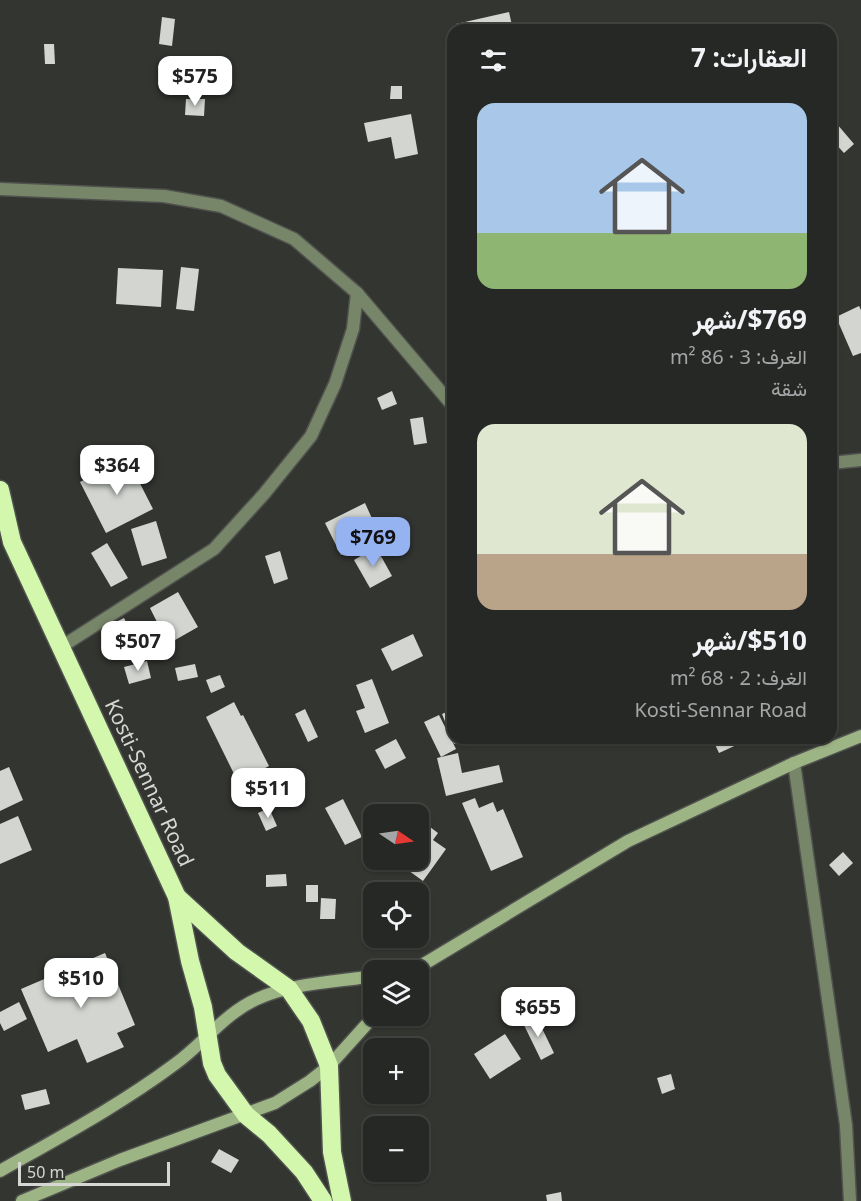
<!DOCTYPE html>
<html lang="ar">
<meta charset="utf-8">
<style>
:root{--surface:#262825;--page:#323432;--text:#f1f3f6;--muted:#a4a6a7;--line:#424442;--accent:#95b2f1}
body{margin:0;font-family:"Noto Sans",Vazirmatn,sans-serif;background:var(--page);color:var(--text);direction:rtl;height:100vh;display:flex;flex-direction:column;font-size:22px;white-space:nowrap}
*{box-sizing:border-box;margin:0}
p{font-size:20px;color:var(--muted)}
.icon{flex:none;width:33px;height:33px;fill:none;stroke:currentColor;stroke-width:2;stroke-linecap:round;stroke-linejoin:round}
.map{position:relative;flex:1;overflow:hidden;direction:ltr}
.drawer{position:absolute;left:447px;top:24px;width:390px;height:720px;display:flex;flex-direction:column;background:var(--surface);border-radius:18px;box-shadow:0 2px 4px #0004,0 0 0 2px var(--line);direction:rtl}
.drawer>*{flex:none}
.needle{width:39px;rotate:103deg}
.fabs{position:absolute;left:363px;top:804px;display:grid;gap:12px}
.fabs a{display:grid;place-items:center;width:66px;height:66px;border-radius:12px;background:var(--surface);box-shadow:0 2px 4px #0004,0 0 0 2px var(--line);font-size:30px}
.scale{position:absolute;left:18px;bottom:15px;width:152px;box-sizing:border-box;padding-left:6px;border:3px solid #d6d7d4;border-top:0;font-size:16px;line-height:21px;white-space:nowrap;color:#d6d7d4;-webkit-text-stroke:4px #333531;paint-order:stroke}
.price{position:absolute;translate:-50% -51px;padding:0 14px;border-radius:12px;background:#fff;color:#222;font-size:20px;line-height:39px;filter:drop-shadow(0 2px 3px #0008)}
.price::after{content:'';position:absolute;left:50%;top:36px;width:18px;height:14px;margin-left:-9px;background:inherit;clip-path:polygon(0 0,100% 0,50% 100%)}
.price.on{background:var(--accent);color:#111}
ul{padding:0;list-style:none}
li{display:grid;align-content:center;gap:12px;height:318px;padding:0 30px}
li span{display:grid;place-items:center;height:186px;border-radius:18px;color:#555}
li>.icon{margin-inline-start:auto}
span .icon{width:108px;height:108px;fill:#fffc;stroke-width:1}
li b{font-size:26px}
h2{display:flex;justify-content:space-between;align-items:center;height:72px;padding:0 30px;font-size:26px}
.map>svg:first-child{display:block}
</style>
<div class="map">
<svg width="861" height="1201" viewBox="0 0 861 1201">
<rect width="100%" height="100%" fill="#333531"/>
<g fill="#d2d5d0">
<polygon points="509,12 513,30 458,30 456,24"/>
<polygon points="162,17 175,19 172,46 159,44"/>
<polygon points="44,44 54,44 55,64 45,64"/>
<polygon points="391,86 402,86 402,99 390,99"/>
<polygon points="186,99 205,99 204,116 185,115"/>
<polygon points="411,114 418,154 395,159 391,137 368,142 364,123"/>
<polygon points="831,117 854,144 844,153 831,139"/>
<polygon points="181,267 199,269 194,311 176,309"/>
<polygon points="118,268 163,270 161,307 116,304"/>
<polygon points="859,306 861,310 861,353 853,356 836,317"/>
<polygon points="392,391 397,404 382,410 377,398"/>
<polygon points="423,417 427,443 414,445 410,419"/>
<polygon points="127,458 153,509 106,533 80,482"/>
<polygon points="365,503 380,536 341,555 325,523"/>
<polygon points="156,521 167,558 142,566 131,529"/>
<polygon points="107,543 128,578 111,587 91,553"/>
<polygon points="376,547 392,576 370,588 354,560"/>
<polygon points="280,551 288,579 274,584 265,556"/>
<polygon points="178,592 198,627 161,648 149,626 157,622 150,608"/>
<polygon points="124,618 129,628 112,637 106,627"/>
<polygon points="413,634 423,656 392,671 381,649"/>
<polygon points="147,661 151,678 129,684 124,667"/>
<polygon points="195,664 198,677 178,681 175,668"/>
<polygon points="220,675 225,687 211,693 206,680"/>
<polygon points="372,679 389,723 365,733 356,711 365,708 356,685"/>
<polygon points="234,702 241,716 243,715 269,766 238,782 206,717"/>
<polygon points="305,709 318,737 308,742 295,714"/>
<polygon points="453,709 453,738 468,738 454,744 442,714"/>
<polygon points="439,715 456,749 441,757 424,722"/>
<polygon points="712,738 752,738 719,753"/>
<polygon points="396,739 406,758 385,769 375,750"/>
<polygon points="458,753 462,773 499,765 503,782 446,796 437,758"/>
<polygon points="9,767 23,800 0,811 0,771"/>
<polygon points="475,798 479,808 493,802 497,812 503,809 523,857 491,871 462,803"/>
<polygon points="343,799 362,837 345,845 325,808"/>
<polygon points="269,808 277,826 266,831 258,813"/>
<polygon points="18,816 32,850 0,864 0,824"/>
<polygon points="418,818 438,833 433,840 446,849 423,881 394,860 418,860"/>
<polygon points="843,852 853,863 839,876 829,865"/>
<polygon points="286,874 287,886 266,887 266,875"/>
<rect x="306" y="885" width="12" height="17"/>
<polygon points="321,898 336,899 335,919 320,919"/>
<polygon points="105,953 135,1025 117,1033 124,1047 87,1063 77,1039 48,1052 21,989"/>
<polygon points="19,1002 27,1019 4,1031 0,1023 0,1012"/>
<polygon points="536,1016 554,1053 541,1060 523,1023"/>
<polygon points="505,1034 521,1059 490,1079 474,1054"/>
<polygon points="671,1074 675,1089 662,1094 657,1078"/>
<polygon points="46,1089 50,1104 25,1110 21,1095"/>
<polygon points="219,1149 239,1160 231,1173 211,1162"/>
<polygon points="561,1192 562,1201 547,1201 546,1195"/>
</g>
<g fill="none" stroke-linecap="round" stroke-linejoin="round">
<defs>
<g id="street">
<polyline points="0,189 164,196 221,206 294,239 357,293 453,406"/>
<polyline points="831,463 861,460"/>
<polyline points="61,647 214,549 264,494 311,436 335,384 353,329 357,293"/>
<polyline points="794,763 846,1125 850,1201"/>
</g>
<g id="secondary">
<polyline points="414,970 628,841 794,763 861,736"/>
<path d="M0,1171C60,1137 120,1105 175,1064C203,1044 225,1013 257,999C292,983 336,982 374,976"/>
<polyline points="22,1201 120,1160 275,1103 310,1081 329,1066 374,1016"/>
</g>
<g id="highway">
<polyline points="0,490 12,542 177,897 190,961 203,1007 212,1063 217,1075 246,1115 269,1134 304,1172 323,1201"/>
<polyline points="177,897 237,952 289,989 311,1021 329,1066 332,1152 342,1201"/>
</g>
</defs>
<use href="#street" stroke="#50524e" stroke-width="15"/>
<use href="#secondary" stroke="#50524e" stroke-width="15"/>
<use href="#highway" stroke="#50524e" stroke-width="21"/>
<use href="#street" stroke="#778669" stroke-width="12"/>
<use href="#secondary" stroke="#9db485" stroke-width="12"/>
<use href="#highway" stroke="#d3f8ad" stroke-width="18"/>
</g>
<g text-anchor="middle" stroke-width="6" stroke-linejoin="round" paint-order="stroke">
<g font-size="21" fill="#d6d7d4" stroke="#333531">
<text transform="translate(149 783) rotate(65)" y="7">Kosti-Sennar Road</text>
</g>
</g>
</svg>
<div class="fabs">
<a><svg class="needle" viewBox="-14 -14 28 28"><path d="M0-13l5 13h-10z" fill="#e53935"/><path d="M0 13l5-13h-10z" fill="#a4a6a7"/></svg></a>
<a><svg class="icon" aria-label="locate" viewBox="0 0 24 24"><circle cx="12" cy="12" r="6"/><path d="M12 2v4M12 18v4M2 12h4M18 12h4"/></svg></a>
<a><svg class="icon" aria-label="layers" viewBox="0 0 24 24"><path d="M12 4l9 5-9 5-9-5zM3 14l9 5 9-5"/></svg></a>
<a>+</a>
<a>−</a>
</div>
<div class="scale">50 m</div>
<b class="price" style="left:195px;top:107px">$575</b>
<b class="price" style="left:117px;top:496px">$364</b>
<b class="price on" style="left:373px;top:568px">$769</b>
<b class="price" style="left:138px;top:672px">$507</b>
<b class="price" style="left:268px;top:819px">$511</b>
<b class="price" style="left:81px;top:1009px">$510</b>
<b class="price" style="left:538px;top:1038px">$655</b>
<section class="drawer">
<h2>العقارات: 7<svg class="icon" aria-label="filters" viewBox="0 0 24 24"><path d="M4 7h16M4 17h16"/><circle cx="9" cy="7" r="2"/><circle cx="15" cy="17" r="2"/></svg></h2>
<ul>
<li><span style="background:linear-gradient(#a9c7e8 70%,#8fb573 0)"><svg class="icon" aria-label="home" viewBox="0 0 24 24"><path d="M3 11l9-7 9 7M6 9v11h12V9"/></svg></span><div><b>$769/شهر</b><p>الغرف: 3 · 86 m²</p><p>شقة</p></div></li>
<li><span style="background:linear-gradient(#dfe7d0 70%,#b9a48a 0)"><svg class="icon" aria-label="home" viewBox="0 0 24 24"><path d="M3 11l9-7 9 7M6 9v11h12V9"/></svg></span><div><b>$510/شهر</b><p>الغرف: 2 · 68 m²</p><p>Kosti-Sennar Road</p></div></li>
</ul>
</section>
</div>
